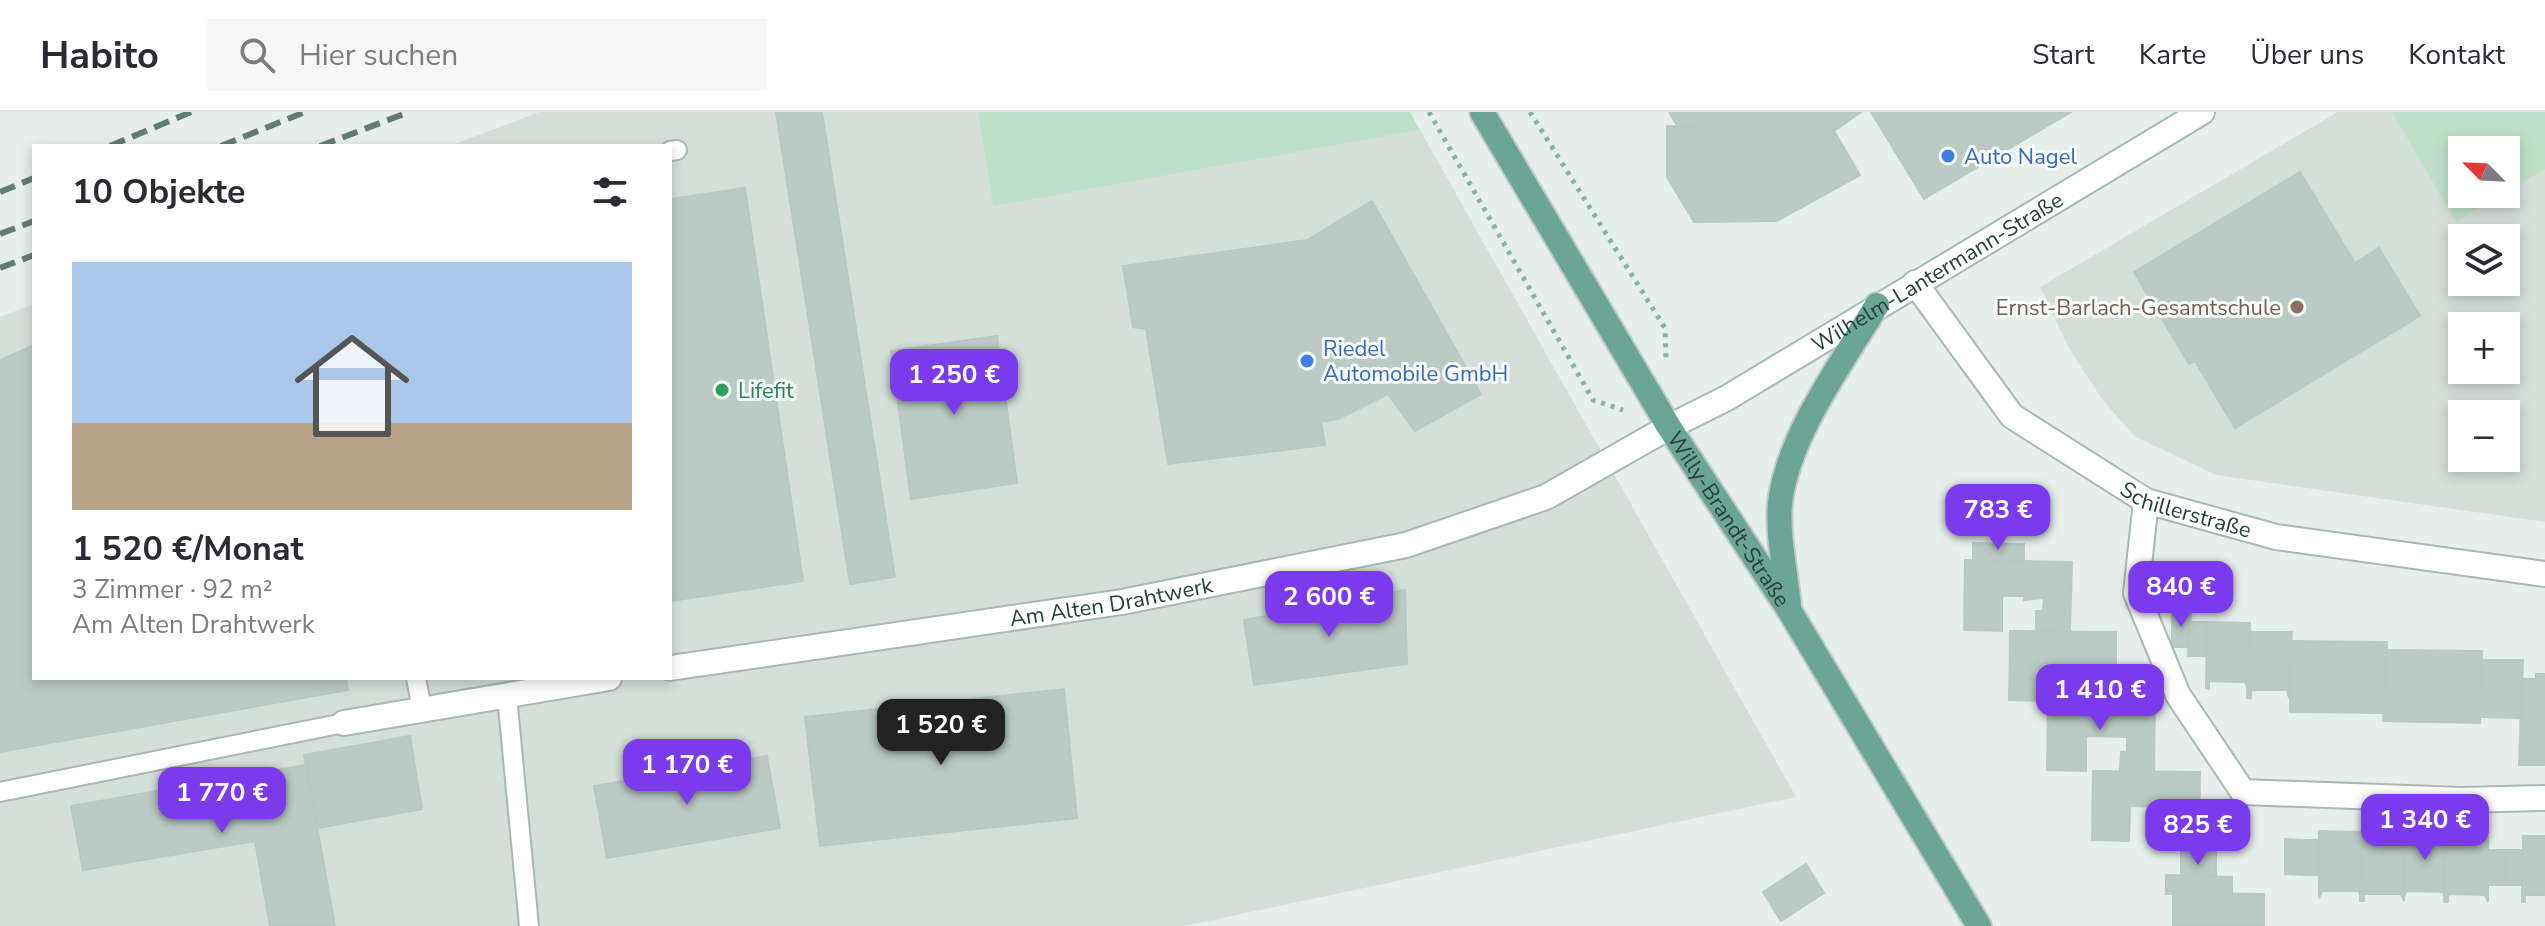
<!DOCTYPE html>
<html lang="de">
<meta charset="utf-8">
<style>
:root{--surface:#fff;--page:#f7f7f7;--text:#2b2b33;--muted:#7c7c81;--line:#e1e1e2;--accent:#7c3aed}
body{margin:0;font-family:"Nunito Sans",sans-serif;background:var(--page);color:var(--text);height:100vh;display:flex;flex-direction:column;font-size:30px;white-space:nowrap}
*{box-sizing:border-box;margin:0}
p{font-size:26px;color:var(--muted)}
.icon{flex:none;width:44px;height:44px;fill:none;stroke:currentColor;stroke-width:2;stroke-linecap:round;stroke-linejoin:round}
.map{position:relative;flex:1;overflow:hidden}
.side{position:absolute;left:32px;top:32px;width:640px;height:536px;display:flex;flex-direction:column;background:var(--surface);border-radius:0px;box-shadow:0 4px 12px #0003}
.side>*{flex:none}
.needle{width:52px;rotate:294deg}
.buttons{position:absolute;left:2448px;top:24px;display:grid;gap:16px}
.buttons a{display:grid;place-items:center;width:72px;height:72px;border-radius:0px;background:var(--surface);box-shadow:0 4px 12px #0003;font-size:40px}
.price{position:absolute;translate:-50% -68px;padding:0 18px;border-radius:16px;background:var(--accent);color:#fff;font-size:26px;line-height:52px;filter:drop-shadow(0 2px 4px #0008)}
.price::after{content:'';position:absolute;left:50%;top:48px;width:24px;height:18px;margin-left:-12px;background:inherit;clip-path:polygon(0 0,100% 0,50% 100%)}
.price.selected{background:#222;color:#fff}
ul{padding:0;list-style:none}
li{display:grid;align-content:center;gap:16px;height:424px;padding:0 40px}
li+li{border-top:2px solid var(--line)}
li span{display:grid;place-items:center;height:248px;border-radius:0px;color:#555}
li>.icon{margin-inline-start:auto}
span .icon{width:144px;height:144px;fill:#fffc;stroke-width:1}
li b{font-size:34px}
h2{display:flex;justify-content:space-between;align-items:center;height:96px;padding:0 40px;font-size:34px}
header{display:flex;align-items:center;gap:48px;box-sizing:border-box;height:112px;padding:0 40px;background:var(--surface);border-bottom:2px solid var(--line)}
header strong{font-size:38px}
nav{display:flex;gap:44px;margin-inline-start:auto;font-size:28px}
.search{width:560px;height:72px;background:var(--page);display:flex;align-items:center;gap:20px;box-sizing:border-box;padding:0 28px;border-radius:0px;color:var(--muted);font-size:30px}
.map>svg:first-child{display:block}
</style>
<header>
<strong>Habito</strong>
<div class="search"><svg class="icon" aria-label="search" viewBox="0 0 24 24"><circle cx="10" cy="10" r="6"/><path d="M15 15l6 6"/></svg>Hier suchen</div>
<nav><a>Start</a><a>Karte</a><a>Über uns</a><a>Kontakt</a></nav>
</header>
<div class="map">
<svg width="2545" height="814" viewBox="0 0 2545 814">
<rect width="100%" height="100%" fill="#e6efeb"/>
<g fill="#d4dfda" fill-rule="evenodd">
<polygon points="539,0 978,0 993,93 1420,18 1796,685 1184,814 0,814 0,205 34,192 34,566 670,566 670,34 450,34"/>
<path d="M2338,0H2545V410L2216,363L2134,324L2102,287L2070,238L2040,175ZM2462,38H2506V82H2462ZM2462,126H2506V170H2462ZM2462,214H2506V258H2462ZM2462,302H2506V346H2462Z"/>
</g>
<g fill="#bfe0c8">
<polygon points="978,0 1410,0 1420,18 993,94"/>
<polygon points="2392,0 2545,0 2545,57 2506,80 2506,38 2462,38 2462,82 2503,82 2456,110"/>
</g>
<g fill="#bbcac4" stroke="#b8c9c2" stroke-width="2">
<polygon points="776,0 822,0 895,465 850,472"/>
<polygon points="1669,0 1781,0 1742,25 1683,23"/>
<polygon points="1766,0 1823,0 1860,63 1777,109 1694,110 1667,65 1667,14 1740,17"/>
<polygon points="1823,0 1861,0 1834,19"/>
<polygon points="1871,0 2071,0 1924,87"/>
<polygon points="2300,60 2355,151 2379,136 2420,204 2235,316 2195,249 2189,252 2134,160"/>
<polygon points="745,76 803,469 670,489 670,87"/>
<polygon points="1372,89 1481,282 1415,319 1388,282 1338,307 1321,310 1325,333 1168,352 1146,217 1133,215 1123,154 1307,128"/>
<polygon points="997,224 1017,371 911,387 891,239"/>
<polygon points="34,233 34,566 346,566 348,578 0,640 0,248"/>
<polygon points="1973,431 2024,432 2024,449 1973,449"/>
<polygon points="1965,448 2072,450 2070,520 2036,519 2036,499 2043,499 2044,486 2024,488 2025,484 2002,484 2002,519 1964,518"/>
<polygon points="1405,478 1407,552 1254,573 1244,508"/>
<polygon points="2172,500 2191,501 2189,535 2172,535"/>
<polygon points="2189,510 2207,510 2206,544 2188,544"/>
<polygon points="2207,510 2250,511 2248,577 2245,570 2209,569 2209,577 2206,576"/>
<polygon points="2010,519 2116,520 2116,590 2081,589 2084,558 2077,558 2076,554 2047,553 2047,589 2009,588"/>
<polygon points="2249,520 2292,520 2289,586 2287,578 2251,578 2251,586 2247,586"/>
<polygon points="2291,529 2387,530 2384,601 2290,600"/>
<polygon points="2386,538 2482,539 2480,611 2383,609"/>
<polygon points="2481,548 2523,548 2521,606 2480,605"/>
<polygon points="2536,562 2545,562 2545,653 2519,653 2522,567 2536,567"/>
<polygon points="1064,577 1077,706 820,734 805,605"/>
<polygon points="2048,588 2155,590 2154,660 2120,659 2121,640 2127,640 2127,625 2086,624 2086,659 2047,658"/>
<polygon points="410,624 422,697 318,716 304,643"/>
<polygon points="767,644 780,716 607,746 594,674"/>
<polygon points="306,653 335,814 270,814 255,729 83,758 71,694"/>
<polygon points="2093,659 2200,660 2199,730 2163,729 2164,708 2172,708 2172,695 2165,695 2158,697 2158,695 2130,694 2129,729 2092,728"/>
<polygon points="2319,719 2363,720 2361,786 2359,779 2322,779 2319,786"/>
<polygon points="2403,720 2447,720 2445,787 2443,780 2406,779 2404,786"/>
<polygon points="2362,723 2403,723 2404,789 2401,782 2364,782 2364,789 2360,789"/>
<polygon points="2445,723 2488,724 2488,790 2485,783 2448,782 2448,790 2444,790"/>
<polygon points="2523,724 2545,724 2545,783 2525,783 2525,790 2522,790"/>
<polygon points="2285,727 2302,728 2302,763 2285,762"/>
<polygon points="2216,728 2216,747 2181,746 2181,730"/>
<rect x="2302" y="728" width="17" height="35"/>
<rect x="2488" y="738" width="17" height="35"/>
<rect x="2505" y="738" width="17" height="35"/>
<polygon points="2181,746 2216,747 2216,764 2181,764"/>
<polygon points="1806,752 1824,781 1781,809 1763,780"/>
<polygon points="2166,763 2232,765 2232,781 2166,782"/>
<polygon points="2173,781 2264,782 2264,814 2173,814"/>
</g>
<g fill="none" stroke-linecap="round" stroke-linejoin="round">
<defs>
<g id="service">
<polyline points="670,39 677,38"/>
<polyline points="416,566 422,597"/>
<polyline points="507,584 529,814"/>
<polyline points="0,680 344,611"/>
</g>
<g id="minor">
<path id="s1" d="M1915,171L2012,304L2146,389L2276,425L2545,462"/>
<polyline points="2146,389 2136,481 2178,583 2243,680 2461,688 2545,686"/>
<path id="s2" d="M670,556L1122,490L1406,433L1546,385L1669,315"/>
<polyline points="344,611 609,566"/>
</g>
<g id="secondary">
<path id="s3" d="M1669,315L1727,286L2202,0"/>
</g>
<g id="primary">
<path id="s4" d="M1482,0L1669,315L1789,498L1979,814"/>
<path d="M1789,495C1786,462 1777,424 1780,391C1788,323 1842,251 1877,193"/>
</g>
</defs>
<use href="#service" stroke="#a8b8b2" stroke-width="22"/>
<use href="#minor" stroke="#a8b8b2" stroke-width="28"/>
<use href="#secondary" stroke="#a4bbb3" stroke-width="28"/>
<use href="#primary" stroke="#c2cac8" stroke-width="28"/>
<g stroke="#86b3a5" stroke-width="5" stroke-dasharray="4 6" stroke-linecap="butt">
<polyline points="1429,0 1593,288 1623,298"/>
<polyline points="1530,0 1665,216 1666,246"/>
</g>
<use href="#service" stroke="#fff" stroke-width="18"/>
<use href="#minor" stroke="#fff" stroke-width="24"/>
<use href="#secondary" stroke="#fff" stroke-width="24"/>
<use href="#primary" stroke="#6aa596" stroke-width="24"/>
<g stroke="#5f7d75" stroke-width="6" stroke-dasharray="16 8" stroke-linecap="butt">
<polyline points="110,34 191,0"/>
<polyline points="221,34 305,0"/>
<polyline points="320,34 409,0"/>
<polyline points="0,80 34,66"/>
<polyline points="0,122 34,109"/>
<polyline points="0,156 34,143"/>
</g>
</g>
<g fill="#3f7fe0" stroke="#f7fbf9" stroke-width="3">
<circle cx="1948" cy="44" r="8"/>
<circle cx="1307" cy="249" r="8"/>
</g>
<circle fill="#8d6e63" stroke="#f7fbf9" stroke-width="3" cx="2297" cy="195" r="8"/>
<circle fill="#2e9e5b" stroke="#f7fbf9" stroke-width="3" cx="722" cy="278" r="8"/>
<g text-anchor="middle" stroke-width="6" stroke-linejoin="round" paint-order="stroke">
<g font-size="22" fill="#366cbe" stroke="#f7fbf9" text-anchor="start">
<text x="1964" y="52">Auto Nagel</text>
<text x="1323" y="244">Riedel<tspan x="1323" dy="25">Automobile GmbH</tspan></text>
</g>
<g font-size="22" fill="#24423a" stroke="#f7fbf9">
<text dy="8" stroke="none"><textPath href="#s3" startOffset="310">Wilhelm-Lantermann-Straße</textPath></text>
<text dy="8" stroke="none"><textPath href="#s1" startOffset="364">Schillerstraße</textPath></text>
<text dy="8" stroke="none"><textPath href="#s4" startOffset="476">Willy-Brandt-Straße</textPath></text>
<text dy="8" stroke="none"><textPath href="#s2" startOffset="446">Am Alten Drahtwerk</textPath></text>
</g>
<g font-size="22" fill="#785e54" stroke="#f7fbf9" text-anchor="end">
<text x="2281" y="203">Ernst-Barlach-Gesamtschule</text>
</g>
<g font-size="22" fill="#27864d" stroke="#f7fbf9" text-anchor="start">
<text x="738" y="286">Lifefit</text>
</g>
</g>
</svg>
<div class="buttons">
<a><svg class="needle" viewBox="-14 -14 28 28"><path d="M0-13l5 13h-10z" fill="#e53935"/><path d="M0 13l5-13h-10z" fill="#7c7c81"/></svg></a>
<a><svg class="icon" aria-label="layers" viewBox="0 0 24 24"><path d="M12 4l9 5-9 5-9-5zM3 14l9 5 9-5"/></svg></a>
<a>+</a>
<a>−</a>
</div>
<b class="price" style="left:954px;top:305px">1 250 €</b>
<b class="price" style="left:1998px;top:440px">783 €</b>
<b class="price" style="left:2181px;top:517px">840 €</b>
<b class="price" style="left:1329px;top:527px">2 600 €</b>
<b class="price" style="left:2100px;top:620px">1 410 €</b>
<b class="price selected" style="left:941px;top:655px">1 520 €</b>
<b class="price" style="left:687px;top:695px">1 170 €</b>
<b class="price" style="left:222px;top:723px">1 770 €</b>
<b class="price" style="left:2425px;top:750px">1 340 €</b>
<b class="price" style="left:2198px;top:755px">825 €</b>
<section class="side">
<h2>10 Objekte<svg class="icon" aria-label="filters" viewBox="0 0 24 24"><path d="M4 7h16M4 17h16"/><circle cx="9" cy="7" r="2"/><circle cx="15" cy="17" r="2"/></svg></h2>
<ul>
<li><span style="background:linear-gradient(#a9c7e8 65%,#b9a48a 0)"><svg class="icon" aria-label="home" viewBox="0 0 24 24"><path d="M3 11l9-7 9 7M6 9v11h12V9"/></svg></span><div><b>1 520 €/Monat</b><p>3 Zimmer · 92 m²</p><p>Am Alten Drahtwerk</p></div></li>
</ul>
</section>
</div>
